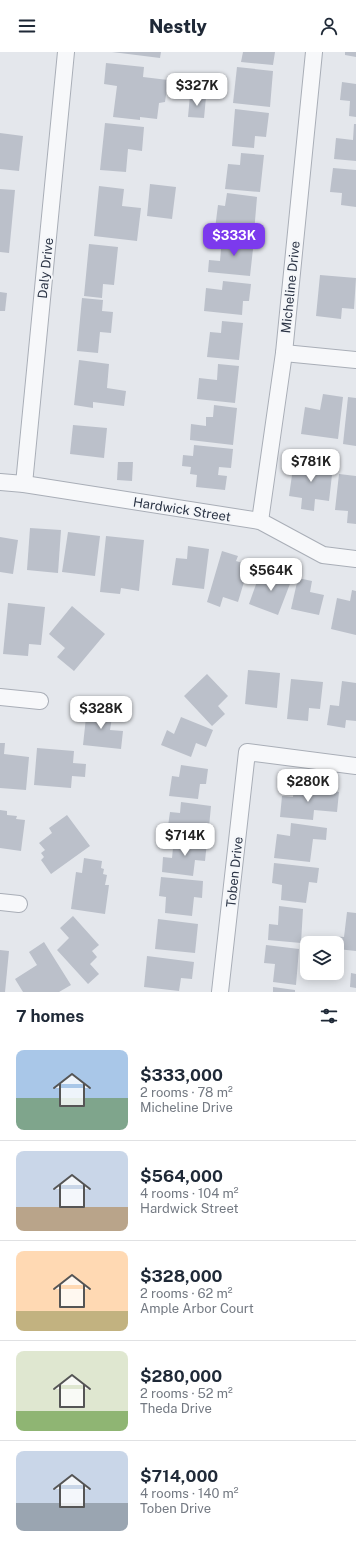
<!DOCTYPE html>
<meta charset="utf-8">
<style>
:root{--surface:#fff;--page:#f2f2f3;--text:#1f2937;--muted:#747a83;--line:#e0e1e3;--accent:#7c3aed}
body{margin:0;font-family:"Public Sans",sans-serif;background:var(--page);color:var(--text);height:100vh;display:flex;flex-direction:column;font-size:15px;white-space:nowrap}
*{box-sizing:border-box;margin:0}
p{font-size:13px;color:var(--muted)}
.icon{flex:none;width:22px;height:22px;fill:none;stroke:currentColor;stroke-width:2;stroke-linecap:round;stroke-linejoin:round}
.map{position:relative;height:940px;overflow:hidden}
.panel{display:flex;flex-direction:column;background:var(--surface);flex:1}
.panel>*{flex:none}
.fabs{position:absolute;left:300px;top:884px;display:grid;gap:8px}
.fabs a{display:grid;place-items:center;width:44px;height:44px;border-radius:8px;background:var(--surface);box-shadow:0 2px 10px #0003;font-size:20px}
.price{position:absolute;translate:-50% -34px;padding:0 9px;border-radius:8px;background:#fff;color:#222;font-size:13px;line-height:26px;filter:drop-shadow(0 1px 2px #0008)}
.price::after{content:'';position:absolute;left:50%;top:24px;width:12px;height:9px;margin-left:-6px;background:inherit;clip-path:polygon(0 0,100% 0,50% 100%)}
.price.current{background:var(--accent);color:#fff}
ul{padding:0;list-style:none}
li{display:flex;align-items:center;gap:12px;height:100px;padding:0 16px}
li+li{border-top:1px solid var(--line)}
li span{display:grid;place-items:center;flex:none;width:112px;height:80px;border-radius:8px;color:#555}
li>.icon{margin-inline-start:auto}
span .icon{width:48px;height:48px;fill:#fffc;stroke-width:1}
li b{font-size:17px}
h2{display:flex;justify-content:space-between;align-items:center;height:48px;padding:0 16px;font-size:17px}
header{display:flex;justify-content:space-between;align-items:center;height:52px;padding:0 16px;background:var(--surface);font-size:18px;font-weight:800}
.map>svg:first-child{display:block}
</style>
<header><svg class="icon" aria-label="menu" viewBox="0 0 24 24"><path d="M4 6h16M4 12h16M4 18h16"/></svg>Nestly<svg class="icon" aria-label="person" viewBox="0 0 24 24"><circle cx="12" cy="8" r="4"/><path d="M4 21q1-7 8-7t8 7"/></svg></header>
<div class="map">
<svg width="356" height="940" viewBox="0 0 356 940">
<rect width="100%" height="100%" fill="#e4e7ec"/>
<g fill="#bbc0ca">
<polygon points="112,0 161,0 160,6"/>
<polygon points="243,0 275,0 273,13 241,10"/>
<polygon points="345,0 356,0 356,5 345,3"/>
<polygon points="106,11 144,15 143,25 168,28 165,50 159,51 157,67 140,65 140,68 113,65 117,34 104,32"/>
<polygon points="237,15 273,19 270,55 233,51"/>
<polygon points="342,30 356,32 356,65 349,64 350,49 340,48"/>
<polygon points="190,43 206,45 204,66 188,65"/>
<polygon points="235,57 269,61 266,85 255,84 254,96 232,94"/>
<polygon points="105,71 144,75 142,99 128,97 126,120 100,118"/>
<polygon points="354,72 356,72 356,109 334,107 336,86 353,88"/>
<polygon points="0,81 23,84 19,119 0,117"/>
<polygon points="241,101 264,103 260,140 225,137 228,112 240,113"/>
<polygon points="333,116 356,118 356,155 341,153 342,141 330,140"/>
<polygon points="150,132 176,135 172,167 147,164"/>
<polygon points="99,134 124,137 122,154 141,156 137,189 94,184"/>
<polygon points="0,137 15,138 9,201 0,200"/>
<polygon points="227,141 257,145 254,181 215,177 218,153 225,154"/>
<polygon points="222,185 254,188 250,224 208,220 209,208 220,209"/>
<polygon points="89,192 118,195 114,233 103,232 102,246 84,244"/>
<polygon points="320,223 356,226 354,257 342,256 341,267 316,264"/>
<polygon points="223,229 251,232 249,249 243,249 242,263 204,259 206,236 222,238"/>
<polygon points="0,240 7,241 5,259 0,259"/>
<polygon points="82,246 103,248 102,259 113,260 111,281 100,280 98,301 77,299"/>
<polygon points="222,269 243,271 239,308 207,305 210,280 221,281"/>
<polygon points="79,308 109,312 107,336 126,339 124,354 93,350 93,356 74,353"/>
<polygon points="218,312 239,314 235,351 197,347 199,326 217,328"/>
<polygon points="323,342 343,345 338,387 301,382 305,355 320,358"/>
<polygon points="348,345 356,346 356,394 343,392"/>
<polygon points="214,353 237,356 233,393 190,388 191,372 206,374 206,365 213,365"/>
<polygon points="73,373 107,376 104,406 70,402"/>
<polygon points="194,393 233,397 231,416 219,415 218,423 227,424 225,438 196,435 197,423 190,422 191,415 182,414 183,403 193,404"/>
<polygon points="294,409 333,414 329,449 315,447 314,459 301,457 302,446 289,444"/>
<polygon points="118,410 133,410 132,429 117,428"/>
<polygon points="339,422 356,424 356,472 347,471 348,459 335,458"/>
<polygon points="30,476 61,478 58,521 27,518"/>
<polygon points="68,480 100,484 95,524 62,520"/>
<polygon points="106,484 144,488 139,539 121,536 120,542 100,540"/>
<polygon points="0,485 18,488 13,522 0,520"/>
<polygon points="188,494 209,497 204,537 172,533 176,506 187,507"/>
<polygon points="222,499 238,504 236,509 249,513 238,550 223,545 220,555 207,550"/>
<polygon points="277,518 293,524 278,563 249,552 260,521 274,527"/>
<polygon points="298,526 312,529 310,540 324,543 319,563 291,557"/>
<polygon points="352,538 356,539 356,583 331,577 337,546 350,549"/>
<polygon points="8,551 45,555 41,593 29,592 28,604 3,602"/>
<polygon points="72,554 105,582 74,619 57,605 65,596 49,582"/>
<polygon points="248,618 280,621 277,656 245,652"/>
<polygon points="207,622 228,644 218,654 225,662 212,674 184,644"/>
<polygon points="291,627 323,630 320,657 309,656 308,669 287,667"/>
<polygon points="342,629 356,631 356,669 346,668 345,676 327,673 330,653 339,654"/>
<polygon points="87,656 113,659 110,678 123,679 121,697 83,693"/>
<polygon points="181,665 213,678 206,695 196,691 191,705 161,693 167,678 174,682"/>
<polygon points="0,691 5,691 4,702 29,705 26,738 0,736"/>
<polygon points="37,696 74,699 73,711 86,712 85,725 72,724 71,736 34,733"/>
<polygon points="181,713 208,717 206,732 200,732 198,747 169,744 172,724 179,725"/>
<polygon points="294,735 339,740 337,760 314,758 313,768 280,765 282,744 293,745"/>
<polygon points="181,750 211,754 209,775 198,774 197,785 167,781 170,760 180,761"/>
<polygon points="0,758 7,759 7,763 17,764 16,767 25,768 21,799 0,796"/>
<polygon points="67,763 90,794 51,822 41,808 44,805 41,801 45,798 39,791 52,781 49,776"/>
<polygon points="291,771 327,776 326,788 313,787 310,810 274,806 277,782 290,784"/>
<polygon points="174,786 207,790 205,809 195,808 193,824 162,820 163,805 172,806"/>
<polygon points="84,806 102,809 101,816 104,817 103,822 107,823 105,833 109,833 105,862 71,857 76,820 82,821"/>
<polygon points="274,811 319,816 317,831 309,830 306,851 281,848 282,833 272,831"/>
<polygon points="161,825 203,829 202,846 194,845 192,864 165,861 166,845 159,844"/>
<polygon points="279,854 303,857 301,891 268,888 269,872 278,873"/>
<polygon points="347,860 356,861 356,899 337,897 337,891 331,891 332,884 344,885"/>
<polygon points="73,864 99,893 92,899 97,905 90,912 99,922 88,932 57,898 69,886 60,876"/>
<polygon points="158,867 198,872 195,901 155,897"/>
<polygon points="44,890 71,933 59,940 23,940 15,927 37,913 29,900"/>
<polygon points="266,893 299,897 296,933 273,930 275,912 264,911"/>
<polygon points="0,898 9,899 5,940 0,940"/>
<polygon points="147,904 194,910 192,927 181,926 179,939 144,935"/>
<polygon points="351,921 356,922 356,936 350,935"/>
<polygon points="273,935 295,938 295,940 273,940"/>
</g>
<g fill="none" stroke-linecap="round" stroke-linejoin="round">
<defs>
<g id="street">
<polyline points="284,301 356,308"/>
<polyline points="0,430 24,432 260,469 323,503 356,507"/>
<polyline points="24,432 66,0"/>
<polyline points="260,469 284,301 314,0"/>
<polyline points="0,645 40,649"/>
<polyline points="0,850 19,852"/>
<polyline points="220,940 247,700 356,714"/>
</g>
</defs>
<use href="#street" stroke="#a9aeb7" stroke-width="18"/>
<use href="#street" stroke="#f7f8fa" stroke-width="16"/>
</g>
<g text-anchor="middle" stroke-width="4" stroke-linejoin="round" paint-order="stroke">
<g font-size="13" fill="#2b3445" stroke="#f4f6f9">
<text transform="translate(45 216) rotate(-84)" y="5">Daly Drive</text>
<text transform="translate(290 235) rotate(-84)" y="5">Micheline Drive</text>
<text transform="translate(182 457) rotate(9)" y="5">Hardwick Street</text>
<text transform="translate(234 820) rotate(-84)" y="5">Toben Drive</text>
</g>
</g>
</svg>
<div class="fabs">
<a><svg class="icon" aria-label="layers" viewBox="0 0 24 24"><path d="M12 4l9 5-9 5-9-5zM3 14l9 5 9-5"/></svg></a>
</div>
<b class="price" style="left:197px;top:55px">$327K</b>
<b class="price current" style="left:234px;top:205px">$333K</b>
<b class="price" style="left:311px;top:431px">$781K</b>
<b class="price" style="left:271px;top:540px">$564K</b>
<b class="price" style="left:101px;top:678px">$328K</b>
<b class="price" style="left:308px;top:751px">$280K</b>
<b class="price" style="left:185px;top:805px">$714K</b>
</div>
<section class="panel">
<h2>7 homes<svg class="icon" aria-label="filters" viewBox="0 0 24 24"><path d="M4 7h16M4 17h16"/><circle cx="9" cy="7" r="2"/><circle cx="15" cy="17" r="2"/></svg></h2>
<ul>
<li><span style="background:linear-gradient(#a9c7e8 60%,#7fa58c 0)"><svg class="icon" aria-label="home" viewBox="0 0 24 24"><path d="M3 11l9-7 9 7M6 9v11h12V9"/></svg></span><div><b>$333,000</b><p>2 rooms · 78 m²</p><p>Micheline Drive</p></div></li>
<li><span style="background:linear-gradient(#c9d6e8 70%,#b9a48a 0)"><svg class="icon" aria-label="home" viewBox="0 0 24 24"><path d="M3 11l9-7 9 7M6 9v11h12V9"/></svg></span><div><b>$564,000</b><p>4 rooms · 104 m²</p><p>Hardwick Street</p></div></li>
<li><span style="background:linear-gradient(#ffd9b3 75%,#c2b280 0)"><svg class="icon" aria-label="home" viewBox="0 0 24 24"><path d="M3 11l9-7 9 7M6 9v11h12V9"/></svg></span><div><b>$328,000</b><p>2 rooms · 62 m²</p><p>Ample Arbor Court</p></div></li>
<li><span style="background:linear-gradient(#dfe7d0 75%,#8fb573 0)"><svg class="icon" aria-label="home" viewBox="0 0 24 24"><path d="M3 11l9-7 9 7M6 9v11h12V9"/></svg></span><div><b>$280,000</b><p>2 rooms · 52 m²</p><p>Theda Drive</p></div></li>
<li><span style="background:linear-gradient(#c9d6e8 65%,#9aa5b1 0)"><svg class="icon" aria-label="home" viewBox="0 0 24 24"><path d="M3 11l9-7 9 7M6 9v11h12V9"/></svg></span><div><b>$714,000</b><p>4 rooms · 140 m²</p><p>Toben Drive</p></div></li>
</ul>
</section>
